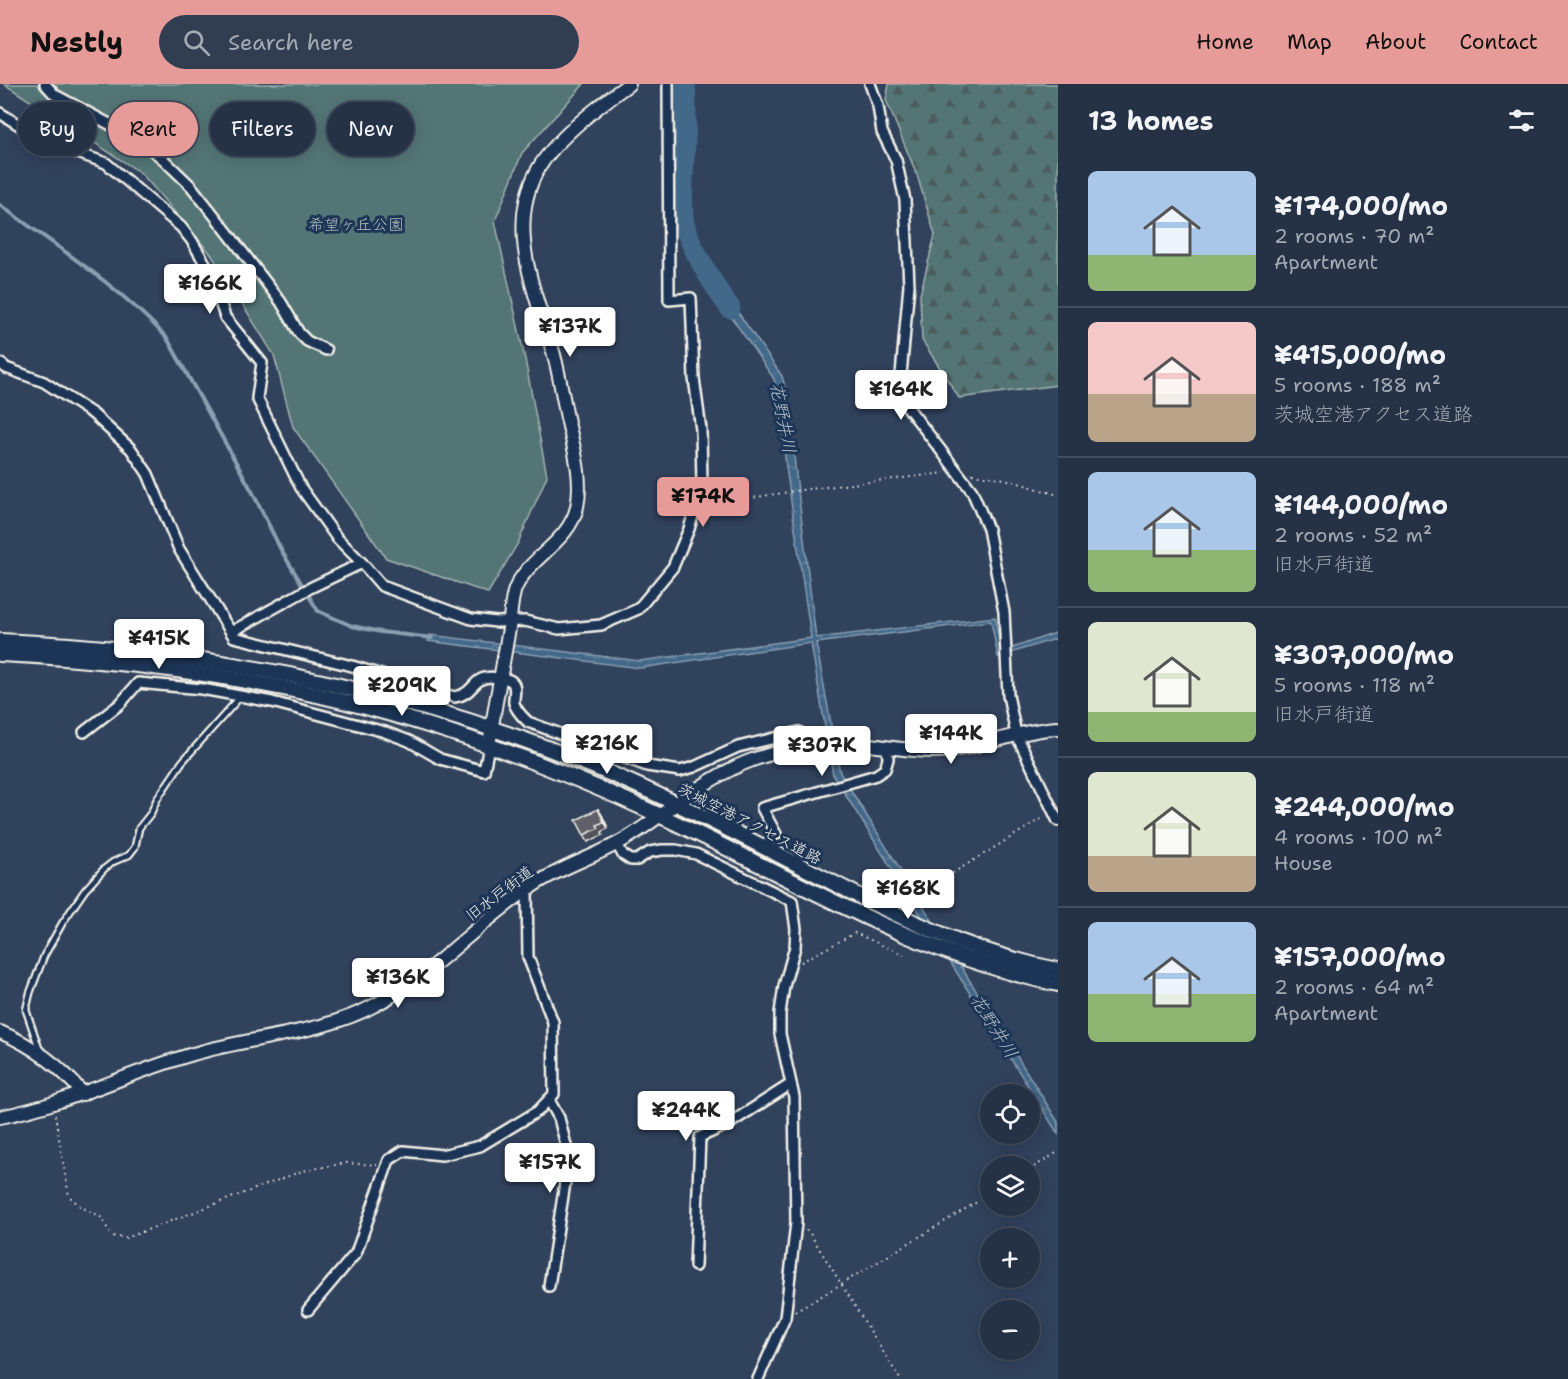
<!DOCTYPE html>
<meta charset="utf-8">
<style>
:root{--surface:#253246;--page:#313e51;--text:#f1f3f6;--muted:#a3aab3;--line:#424d5f;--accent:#e69b98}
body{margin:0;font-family:"Shantell Sans","Klee One",sans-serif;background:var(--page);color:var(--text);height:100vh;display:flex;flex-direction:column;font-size:22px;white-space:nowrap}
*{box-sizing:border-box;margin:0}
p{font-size:20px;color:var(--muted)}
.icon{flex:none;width:33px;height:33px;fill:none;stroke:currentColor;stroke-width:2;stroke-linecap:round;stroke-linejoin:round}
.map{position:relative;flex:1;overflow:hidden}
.details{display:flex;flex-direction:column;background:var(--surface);width:510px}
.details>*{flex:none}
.top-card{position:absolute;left:18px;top:18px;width:570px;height:54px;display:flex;gap:12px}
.buttons{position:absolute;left:980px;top:1000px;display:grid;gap:12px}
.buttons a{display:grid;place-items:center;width:60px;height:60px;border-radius:50%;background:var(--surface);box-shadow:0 3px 15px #0003,0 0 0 2px var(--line);font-size:30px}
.price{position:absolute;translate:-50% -51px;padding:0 14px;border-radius:6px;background:#fff;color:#222;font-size:20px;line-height:39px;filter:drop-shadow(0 2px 3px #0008)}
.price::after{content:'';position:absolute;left:50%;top:36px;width:18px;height:14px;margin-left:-9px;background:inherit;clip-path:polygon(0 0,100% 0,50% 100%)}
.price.selected{background:var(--accent);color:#111}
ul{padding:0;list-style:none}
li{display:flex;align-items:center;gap:18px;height:150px;padding:0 30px}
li+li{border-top:2px solid var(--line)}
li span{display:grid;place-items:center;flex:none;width:168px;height:120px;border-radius:9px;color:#555}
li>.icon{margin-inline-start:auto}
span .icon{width:72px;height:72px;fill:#fffc;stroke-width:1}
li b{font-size:26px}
h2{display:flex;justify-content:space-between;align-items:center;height:72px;padding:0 30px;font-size:26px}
.pill{padding:0 21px;border-radius:27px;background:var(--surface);box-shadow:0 3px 15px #0003,0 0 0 2px var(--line);font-size:21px;line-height:54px}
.pill.selected{background:var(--accent);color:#111}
header{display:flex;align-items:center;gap:36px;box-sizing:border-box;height:84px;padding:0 30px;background:var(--accent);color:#111}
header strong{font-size:28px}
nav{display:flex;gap:33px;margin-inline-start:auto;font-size:21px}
.search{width:420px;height:54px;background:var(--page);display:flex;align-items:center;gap:15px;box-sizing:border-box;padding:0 21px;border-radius:33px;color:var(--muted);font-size:22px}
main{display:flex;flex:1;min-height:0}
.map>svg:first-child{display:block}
</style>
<header>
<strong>Nestly</strong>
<div class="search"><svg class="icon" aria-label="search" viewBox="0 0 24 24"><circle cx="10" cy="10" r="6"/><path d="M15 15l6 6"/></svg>Search here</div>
<nav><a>Home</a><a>Map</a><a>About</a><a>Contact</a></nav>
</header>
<main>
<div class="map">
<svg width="1058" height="1295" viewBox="0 0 1058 1295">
<defs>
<pattern id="forest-firs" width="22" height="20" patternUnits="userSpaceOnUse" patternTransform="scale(1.5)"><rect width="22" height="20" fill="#527576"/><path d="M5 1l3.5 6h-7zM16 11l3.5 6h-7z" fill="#4d5c5c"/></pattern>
<pattern id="water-ripples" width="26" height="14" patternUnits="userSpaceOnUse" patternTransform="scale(1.5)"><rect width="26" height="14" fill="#43688a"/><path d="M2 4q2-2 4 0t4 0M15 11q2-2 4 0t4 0" fill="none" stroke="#5f7e9a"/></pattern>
</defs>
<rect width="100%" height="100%" fill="#31425d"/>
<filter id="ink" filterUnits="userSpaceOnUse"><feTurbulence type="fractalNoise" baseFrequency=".0167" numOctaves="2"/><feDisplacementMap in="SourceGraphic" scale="12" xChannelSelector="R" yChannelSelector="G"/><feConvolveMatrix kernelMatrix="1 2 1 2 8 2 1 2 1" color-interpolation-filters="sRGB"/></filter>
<g filter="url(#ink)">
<polygon fill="#527576" stroke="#a3b3af" stroke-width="1.5" points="4,0 584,0 522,69 495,137 525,275 547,392 518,459 488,509 386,474 293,343 274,271 211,170 141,89"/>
<polygon fill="url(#forest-firs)" stroke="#a3b3af" stroke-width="1.5" points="889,0 1058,0 1058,301 959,314 922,256 920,211 935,151 917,91 886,16"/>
<polygon fill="url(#water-ripples)" stroke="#8a9fb0" stroke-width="1.5" points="717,198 782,292 789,318 795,382 816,554 995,533 1001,568 1058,548 1058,554 998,573 991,537 816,559 840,689 1058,1038 1058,1050 833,691 811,559 640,584 428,557 430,551 640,577 811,554 786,383 780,319 774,295 710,202"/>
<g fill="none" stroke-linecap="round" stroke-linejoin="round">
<path stroke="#8a9fb0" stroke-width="4" d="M0,121C57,163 119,202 167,254L253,409L281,466L318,527L352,542L381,548L432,554"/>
<path stroke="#43688a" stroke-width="21" d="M685,0C689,44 680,90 683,134C686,157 716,205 730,224"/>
<defs>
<polyline id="service" points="40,967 26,926 30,909 44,872 63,838 85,806 104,785 113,778 129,771 135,763 139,744 151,729 157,715 182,678 241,612"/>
<g id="minor">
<polyline points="45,0 55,11 141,57 162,74 191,102 225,145 281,218 299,249 307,257 326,266"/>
<polyline points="870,0 878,22 882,48 896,76 905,116 909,201 900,302 906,321 972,407 988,445 1004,528 1008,611 1016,650 1058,737"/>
<polyline points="0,29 46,58 106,79 181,143 192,157 210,188 225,233 262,279 257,314 301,404 337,454 362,479"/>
<path d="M0,279L6,284L44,298L93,330L131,365L148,390L179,465L234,553L352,582L454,613C477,610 471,589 498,594C501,594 508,595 511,597C518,602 513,613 514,619C516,627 523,633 528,638L647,682L680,687L694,683L738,663L799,648L805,652L811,663"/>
<polyline points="231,548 310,504 362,479 382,502 471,535 496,538 525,537 559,545 601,541 638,525 673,483 689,445 702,402 701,346 694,294 691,214 669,216 668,0"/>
<polyline points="84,648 120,620 138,599 202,605 272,618 385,648 409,657 440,675 484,687 489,662"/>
<polyline points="776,750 762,724 876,691 885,685 888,675 887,664"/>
<polyline points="617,760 623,771 631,776 637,776 650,768 662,766 676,766 696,770 792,817 796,845 795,863 784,902 780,929 780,950 794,1013 796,1139 785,1234 758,1295"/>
<polyline points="695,1182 700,1053 727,1041 791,1000"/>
<polyline points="549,1202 569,1073 559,1034 549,1016"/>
<polyline points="308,1226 356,1169 389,1076 403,1067 442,1071 480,1062 538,1027 554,1010 553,938 528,873 527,806"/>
</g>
<g id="tertiary">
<path d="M489,662C494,625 502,587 508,550C511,536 510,519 515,505C529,472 569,459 577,423C583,395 574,365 568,338C563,316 560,293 554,271C537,212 505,146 537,87C553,57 601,20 629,0"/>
<path d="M0,948C32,961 62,983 83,1010"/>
<path d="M0,1033C67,1020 128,989 193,970C253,952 321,951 377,920C435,889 479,837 534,801C564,781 601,771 632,751C672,725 709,691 755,675C790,663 832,658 869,661C896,664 924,669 950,666C987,662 1021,646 1058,644"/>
</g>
<g id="secondary">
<path d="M0,557C220,566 442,612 643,704C704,732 764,763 824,794C899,833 974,870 1058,886"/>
<path d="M0,570C107,575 213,588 317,611C435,638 551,681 661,732C792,793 915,871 1058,900"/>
</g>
</defs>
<use href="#service" stroke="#f4f1e8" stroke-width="9"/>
<use href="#minor" stroke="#f4f1e8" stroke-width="14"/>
<use href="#tertiary" stroke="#f4f1e8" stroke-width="16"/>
<use href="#secondary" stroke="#f4f1e8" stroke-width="18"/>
<g stroke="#f4f1e8" stroke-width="2" stroke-dasharray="1.5 4.5" stroke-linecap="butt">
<polyline points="972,390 1005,395 1058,411"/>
<polyline points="707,421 801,406 945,389"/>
<polyline points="922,808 1044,733"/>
<polyline points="801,878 855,849 904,871"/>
<polyline points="55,1031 69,1112 81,1123 100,1132 112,1152 126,1154 302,1087 346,1079 377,1081"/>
<polyline points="1029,1086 1058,1068"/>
<polyline points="806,1146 809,1148 900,1295"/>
<polyline points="795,1228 990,1110"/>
</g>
<use href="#service" stroke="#1d3557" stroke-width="4.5"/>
<use href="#minor" stroke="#1d3557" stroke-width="9"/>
<use href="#tertiary" stroke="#1d3557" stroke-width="12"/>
<use href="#secondary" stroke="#1d3557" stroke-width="14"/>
</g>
<polygon fill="#53535b" stroke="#f4f1e8" stroke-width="1.5" points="598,725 602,731 608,744 602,748 603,751 588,758 584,751"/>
<polygon fill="#43444a" stroke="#f4f1e8" stroke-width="1.5" points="598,725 602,731 608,744 604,738"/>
<polygon fill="#60616a" stroke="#f4f1e8" stroke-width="1.5" points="598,725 604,738 597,741 599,744 584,751 576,736"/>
</g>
<g text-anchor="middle" stroke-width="6" stroke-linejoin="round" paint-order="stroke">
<g font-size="16" fill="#b3bfba" stroke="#1d3557">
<text x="356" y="146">希望ヶ丘公園</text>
</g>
<g font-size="16" fill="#f4f1e8" stroke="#1d3557">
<text transform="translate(750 739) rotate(27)" y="6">茨城空港アクセス道路</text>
<text transform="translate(499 809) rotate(-37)" y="6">旧水戸街道</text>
</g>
<g font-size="18" font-style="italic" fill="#b6c1c7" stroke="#1d3557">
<text transform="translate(783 334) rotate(79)" y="6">花野井川</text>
<text transform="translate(994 942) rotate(58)" y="6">花野井川</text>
</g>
</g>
</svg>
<div class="buttons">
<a><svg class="icon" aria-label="locate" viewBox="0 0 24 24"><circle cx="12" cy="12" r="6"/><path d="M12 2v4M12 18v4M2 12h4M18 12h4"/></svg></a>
<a><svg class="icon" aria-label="layers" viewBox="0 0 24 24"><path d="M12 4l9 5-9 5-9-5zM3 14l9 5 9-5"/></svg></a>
<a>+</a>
<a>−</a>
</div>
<b class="price" style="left:210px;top:231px">¥166K</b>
<b class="price" style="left:570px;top:274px">¥137K</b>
<b class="price" style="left:901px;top:337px">¥164K</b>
<b class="price selected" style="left:703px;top:444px">¥174K</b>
<b class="price" style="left:159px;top:586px">¥415K</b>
<b class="price" style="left:402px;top:633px">¥209K</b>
<b class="price" style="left:951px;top:681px">¥144K</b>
<b class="price" style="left:607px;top:691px">¥216K</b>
<b class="price" style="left:822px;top:693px">¥307K</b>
<b class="price" style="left:908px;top:836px">¥168K</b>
<b class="price" style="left:398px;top:925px">¥136K</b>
<b class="price" style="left:686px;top:1058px">¥244K</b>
<b class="price" style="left:550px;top:1110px">¥157K</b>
<div class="top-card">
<a class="pill">Buy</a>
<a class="pill selected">Rent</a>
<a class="pill">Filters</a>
<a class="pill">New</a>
</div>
</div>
<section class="details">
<h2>13 homes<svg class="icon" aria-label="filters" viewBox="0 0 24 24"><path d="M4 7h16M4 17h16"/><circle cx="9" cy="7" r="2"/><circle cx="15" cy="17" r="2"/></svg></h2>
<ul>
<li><span style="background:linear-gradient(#a9c7e8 70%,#8fb573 0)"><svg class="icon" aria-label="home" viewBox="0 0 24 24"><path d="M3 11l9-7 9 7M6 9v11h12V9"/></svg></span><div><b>¥174,000/mo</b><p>2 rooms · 70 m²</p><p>Apartment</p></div></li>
<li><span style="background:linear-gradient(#f6c9c9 60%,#b9a48a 0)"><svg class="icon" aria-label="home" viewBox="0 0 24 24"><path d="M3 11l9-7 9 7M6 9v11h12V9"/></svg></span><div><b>¥415,000/mo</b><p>5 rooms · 188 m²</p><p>茨城空港アクセス道路</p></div></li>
<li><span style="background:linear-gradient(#a9c7e8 65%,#8fb573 0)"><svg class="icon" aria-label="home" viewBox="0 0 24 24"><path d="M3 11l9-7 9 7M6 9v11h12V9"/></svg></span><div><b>¥144,000/mo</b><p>2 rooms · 52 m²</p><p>旧水戸街道</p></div></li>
<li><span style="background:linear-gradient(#dfe7d0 75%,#8fb573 0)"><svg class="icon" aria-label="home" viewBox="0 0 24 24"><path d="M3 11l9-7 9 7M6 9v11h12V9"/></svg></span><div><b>¥307,000/mo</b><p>5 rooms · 118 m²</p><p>旧水戸街道</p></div></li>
<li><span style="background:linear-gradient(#dfe7d0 70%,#b9a48a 0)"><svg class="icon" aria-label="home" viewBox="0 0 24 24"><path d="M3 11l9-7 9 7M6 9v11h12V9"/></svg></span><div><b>¥244,000/mo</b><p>4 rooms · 100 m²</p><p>House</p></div></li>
<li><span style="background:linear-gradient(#a9c7e8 60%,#8fb573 0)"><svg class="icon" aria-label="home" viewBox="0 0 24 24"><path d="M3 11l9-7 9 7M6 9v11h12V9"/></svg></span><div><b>¥157,000/mo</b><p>2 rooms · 64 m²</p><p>Apartment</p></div></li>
</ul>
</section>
</main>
